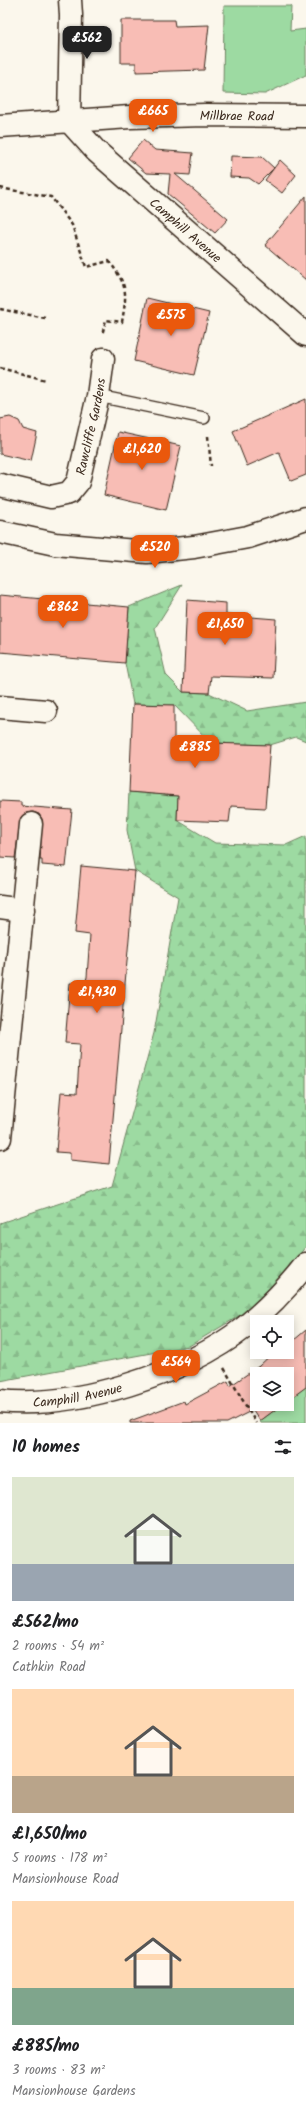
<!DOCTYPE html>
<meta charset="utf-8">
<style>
:root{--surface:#fff;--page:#f2f2f2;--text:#202124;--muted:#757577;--accent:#ea580c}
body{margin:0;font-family:Kalam,sans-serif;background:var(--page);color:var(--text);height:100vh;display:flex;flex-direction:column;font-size:15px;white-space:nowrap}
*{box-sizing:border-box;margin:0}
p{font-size:13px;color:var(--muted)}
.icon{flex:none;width:22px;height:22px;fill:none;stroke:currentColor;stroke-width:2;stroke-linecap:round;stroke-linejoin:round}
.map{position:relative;height:1423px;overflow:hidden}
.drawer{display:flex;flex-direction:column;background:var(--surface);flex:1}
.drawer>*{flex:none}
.fabs{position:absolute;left:250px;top:1315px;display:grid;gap:8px}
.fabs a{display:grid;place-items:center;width:44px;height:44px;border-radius:0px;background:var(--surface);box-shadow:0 2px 10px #0003;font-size:20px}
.price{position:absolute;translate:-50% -34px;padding:0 9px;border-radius:8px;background:var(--accent);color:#fff;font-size:13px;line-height:26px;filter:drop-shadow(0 1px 2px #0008)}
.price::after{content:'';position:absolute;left:50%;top:24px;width:12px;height:9px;margin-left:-6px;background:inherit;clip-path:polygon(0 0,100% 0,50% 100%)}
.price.on{background:#222;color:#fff}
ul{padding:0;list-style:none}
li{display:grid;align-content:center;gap:8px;height:212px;padding:0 12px}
li span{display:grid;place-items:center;height:124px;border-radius:0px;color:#555}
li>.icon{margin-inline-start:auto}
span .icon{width:72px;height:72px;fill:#fffc;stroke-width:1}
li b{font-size:17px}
h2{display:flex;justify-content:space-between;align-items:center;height:48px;padding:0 12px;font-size:17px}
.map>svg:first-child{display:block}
</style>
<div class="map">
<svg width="306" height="1423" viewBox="0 0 306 1423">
<defs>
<pattern id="forest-firs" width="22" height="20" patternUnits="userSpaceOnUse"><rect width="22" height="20" fill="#9ddaa2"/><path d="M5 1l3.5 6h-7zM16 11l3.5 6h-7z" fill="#88bb8b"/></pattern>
</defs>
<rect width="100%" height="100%" fill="#fbf7ec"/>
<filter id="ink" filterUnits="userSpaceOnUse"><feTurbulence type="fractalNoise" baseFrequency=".025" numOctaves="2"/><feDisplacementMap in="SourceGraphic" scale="8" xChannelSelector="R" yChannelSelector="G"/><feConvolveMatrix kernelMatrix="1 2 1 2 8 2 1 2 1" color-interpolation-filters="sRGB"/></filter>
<g filter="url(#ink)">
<g fill="#9ddaa2" stroke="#6c8260">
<polygon points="224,6 291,6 290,31 306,29 306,75 265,94 223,93"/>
<polygon points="306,1384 306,1423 261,1423 260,1421 283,1404 287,1404 287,1401"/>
</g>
<g fill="url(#forest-firs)" stroke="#6c8260">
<polygon points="182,585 155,628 166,675 183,692 209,693 247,711 306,702 306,741 296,737 270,745 211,743 174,705 133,704 125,663 129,607"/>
<polygon points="129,792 178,796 177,820 215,843 286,845 306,836 306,1246 264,1301 189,1346 0,1381 0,1223 112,1186 154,1033 178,897 135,871 127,830"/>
</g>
<g fill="#f8bdb5" stroke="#3b2a1e">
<polygon points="121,20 174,20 175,26 209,25 204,70 136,72 136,63 121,63"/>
<polygon points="143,140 155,150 193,153 190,175 175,174 228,219 215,233 168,194 170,174 146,173 128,158"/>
<polygon points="231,156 262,157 274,168 258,184 249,178 230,177"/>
<polygon points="280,160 296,175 282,193 265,180"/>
<polygon points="306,196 306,280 265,245"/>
<polygon points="147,298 209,313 194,375 134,361"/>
<polygon points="306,399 306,475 291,481 279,452 247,466 233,431"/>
<polygon points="10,417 19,421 23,429 37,433 31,461 0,454 0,419"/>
<polygon points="118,432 181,446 166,510 104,495"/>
<polygon points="0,595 129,607 125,663 0,652"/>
<polygon points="187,600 226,603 226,615 276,619 273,678 211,676 209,693 183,692"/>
<polygon points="133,704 174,705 174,752 210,755 211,743 270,745 265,808 231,806 229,822 177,820 178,796 129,792"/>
<polygon points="0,801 21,802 21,806 72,810 66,867 42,865 42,860 40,860 42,819 39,814 33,812 26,813 21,817 15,858 0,857"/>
<polygon points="81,866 135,871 109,1164 70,1160 70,1153 56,1152 61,1092 77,1093 80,1044 65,1043 70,983 85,984 87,977 90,935 75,933"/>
<polygon points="306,1330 306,1387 287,1401 287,1374 257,1374 257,1404 283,1404 260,1421 253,1410 227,1423 130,1423 130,1421 184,1401 185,1404 228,1381 230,1386 259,1366 274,1352 287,1352 287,1346"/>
</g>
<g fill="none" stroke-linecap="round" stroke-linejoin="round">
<defs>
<polyline id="lane" points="98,396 204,418"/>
<g id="street">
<path id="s1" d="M70,0L71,15L69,121L96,151L306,335"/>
<path id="s2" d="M0,485L51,497L69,493L78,482L98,396L103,359"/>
<polyline points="0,532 55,544 147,552 194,547 248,537 306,518"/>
<polyline points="0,707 46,711"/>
<polyline points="0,907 23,910"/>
<polyline points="0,1138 31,824"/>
<path id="s3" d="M0,1401C76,1409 185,1374 245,1327C268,1308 288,1287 306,1264"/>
</g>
<g id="secondary">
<path id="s4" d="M0,126L130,117L205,115L306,116"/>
</g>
</defs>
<use href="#lane" stroke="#3b2a1e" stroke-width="14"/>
<use href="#street" stroke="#3b2a1e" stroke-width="25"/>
<use href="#secondary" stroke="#3b2a1e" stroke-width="25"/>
<g stroke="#3b2a1e" stroke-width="2.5" stroke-dasharray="4 3" stroke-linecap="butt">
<path d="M0,188L51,197L72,225L86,267L109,261C128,286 127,292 122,322L106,320L102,335"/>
<polyline points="0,309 45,318"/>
<polyline points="0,368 46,380"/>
<polyline points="208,436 211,466"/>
<polyline points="224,1368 256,1423"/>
</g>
<use href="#lane" stroke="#fbf7ec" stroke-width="11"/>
<use href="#street" stroke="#fbf7ec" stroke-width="22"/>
<use href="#secondary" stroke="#fbf7ec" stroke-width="22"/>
</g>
</g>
<g text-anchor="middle" stroke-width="3" stroke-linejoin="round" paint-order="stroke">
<g font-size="13" fill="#3b2a1e" stroke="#fbf7ec">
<text dy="5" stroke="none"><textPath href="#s4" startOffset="237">Millbrae Road</textPath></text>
<text dy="5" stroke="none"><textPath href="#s1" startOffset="281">Camphill Avenue</textPath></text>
<text dy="5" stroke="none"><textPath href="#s2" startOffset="142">Rawcliffe Gardens</textPath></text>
<text dy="5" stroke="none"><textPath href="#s3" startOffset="78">Camphill Avenue</textPath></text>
</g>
</g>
</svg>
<div class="fabs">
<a><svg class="icon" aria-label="locate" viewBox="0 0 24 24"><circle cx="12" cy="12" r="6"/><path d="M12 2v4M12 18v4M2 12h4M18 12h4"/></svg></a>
<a><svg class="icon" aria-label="layers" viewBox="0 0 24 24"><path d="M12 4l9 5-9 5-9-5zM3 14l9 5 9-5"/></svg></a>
</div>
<b class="price on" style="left:87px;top:60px">£562</b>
<b class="price" style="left:153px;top:133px">£665</b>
<b class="price" style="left:171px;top:337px">£575</b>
<b class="price" style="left:142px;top:471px">£1,620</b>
<b class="price" style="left:155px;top:569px">£520</b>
<b class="price" style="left:63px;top:629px">£862</b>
<b class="price" style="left:225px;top:646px">£1,650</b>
<b class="price" style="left:195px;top:769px">£885</b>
<b class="price" style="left:97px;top:1014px">£1,430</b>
<b class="price" style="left:176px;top:1384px">£564</b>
</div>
<section class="drawer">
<h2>10 homes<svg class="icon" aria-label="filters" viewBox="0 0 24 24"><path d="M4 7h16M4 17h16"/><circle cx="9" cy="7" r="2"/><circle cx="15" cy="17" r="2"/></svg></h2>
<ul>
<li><span style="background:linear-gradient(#dfe7d0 70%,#9aa5b1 0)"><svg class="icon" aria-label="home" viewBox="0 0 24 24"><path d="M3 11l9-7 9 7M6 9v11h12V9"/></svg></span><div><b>£562/mo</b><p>2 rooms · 54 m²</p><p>Cathkin Road</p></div></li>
<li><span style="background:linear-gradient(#ffd9b3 70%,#b9a48a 0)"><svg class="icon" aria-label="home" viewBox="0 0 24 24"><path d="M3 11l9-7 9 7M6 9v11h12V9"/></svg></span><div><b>£1,650/mo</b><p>5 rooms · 178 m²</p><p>Mansionhouse Road</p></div></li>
<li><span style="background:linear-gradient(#ffd9b3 70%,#7fa58c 0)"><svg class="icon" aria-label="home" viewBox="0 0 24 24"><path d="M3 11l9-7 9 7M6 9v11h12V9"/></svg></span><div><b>£885/mo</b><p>3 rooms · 83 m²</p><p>Mansionhouse Gardens</p></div></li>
</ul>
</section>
